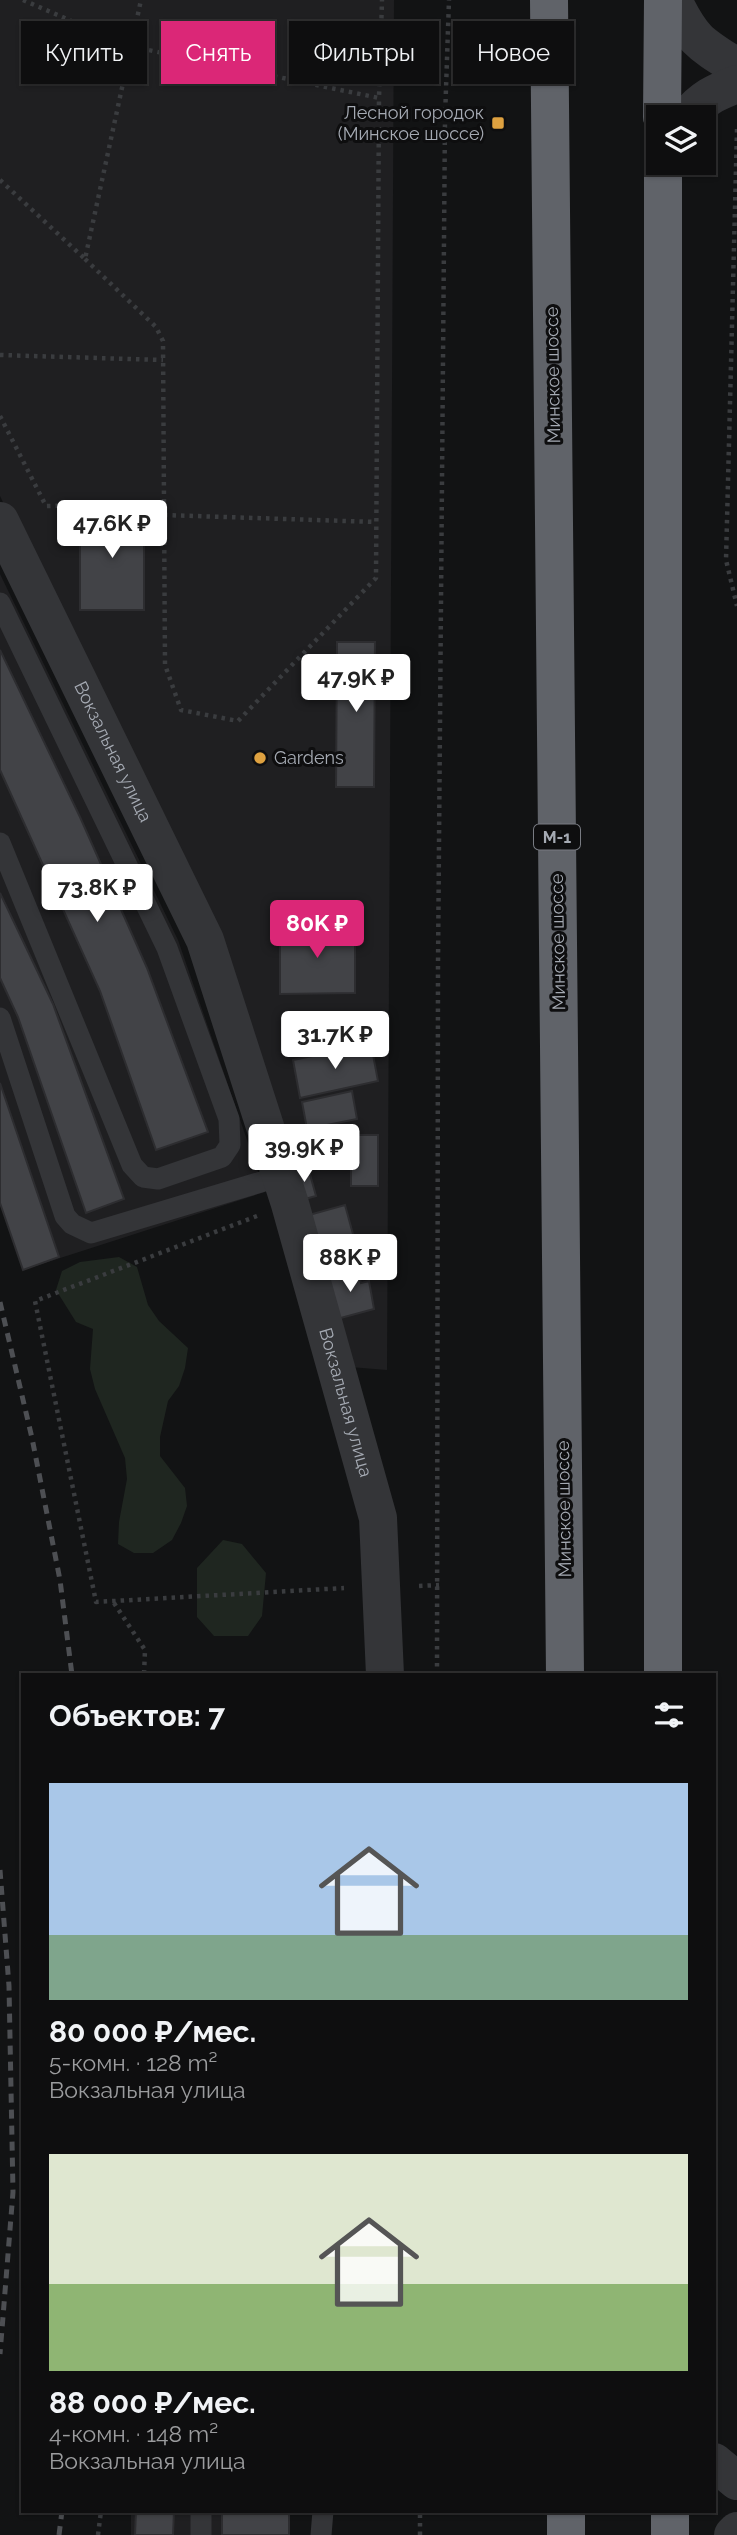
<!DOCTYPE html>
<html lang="ru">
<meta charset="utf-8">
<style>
body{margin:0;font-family:Raleway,sans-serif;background:#1c1c1d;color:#f1f3f6;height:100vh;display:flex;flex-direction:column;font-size:26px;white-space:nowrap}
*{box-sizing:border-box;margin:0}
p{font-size:23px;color:#9b9c9e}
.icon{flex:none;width:38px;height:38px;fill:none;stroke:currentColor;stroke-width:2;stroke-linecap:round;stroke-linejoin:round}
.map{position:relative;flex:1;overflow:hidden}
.drawer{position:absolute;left:21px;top:1673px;width:695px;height:840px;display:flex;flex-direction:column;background:#0e0e0f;border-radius:0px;box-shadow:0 2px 5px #0004,0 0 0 2px #2e2e2f}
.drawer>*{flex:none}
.guide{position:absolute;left:21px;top:21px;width:696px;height:63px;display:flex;gap:14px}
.controls{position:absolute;left:646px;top:105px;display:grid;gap:14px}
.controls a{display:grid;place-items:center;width:70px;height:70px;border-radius:0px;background:#0e0e0f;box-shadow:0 2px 5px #0004,0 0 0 2px #2e2e2f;font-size:35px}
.price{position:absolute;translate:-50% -60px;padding:0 16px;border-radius:7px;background:#fff;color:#222;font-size:23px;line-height:46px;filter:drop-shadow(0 2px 4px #0008)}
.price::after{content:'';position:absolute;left:50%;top:42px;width:21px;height:16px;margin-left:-10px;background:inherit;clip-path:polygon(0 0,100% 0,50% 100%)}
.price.active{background:#db2777;color:#fff}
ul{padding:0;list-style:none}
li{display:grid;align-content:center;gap:14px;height:371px;padding:0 28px}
li span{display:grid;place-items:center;height:217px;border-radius:0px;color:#555}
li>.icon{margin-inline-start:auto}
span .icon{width:126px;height:126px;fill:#fffc;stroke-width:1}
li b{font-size:30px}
h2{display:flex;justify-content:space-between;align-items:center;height:84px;padding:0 28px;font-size:30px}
.tag{padding:0 24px;border-radius:0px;background:#0e0e0f;box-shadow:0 2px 5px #0004,0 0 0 2px #2e2e2f;font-size:24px;line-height:63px}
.tag.active{background:#db2777;color:#fff}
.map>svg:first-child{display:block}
.built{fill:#1f1f21}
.green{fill:#1f2620}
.building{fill:#424347;stroke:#2d2d30;stroke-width:2}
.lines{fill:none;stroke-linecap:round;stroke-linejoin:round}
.path{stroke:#3a3c3f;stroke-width:4.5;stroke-dasharray:3.5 5;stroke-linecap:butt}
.lane{stroke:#343538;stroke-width:21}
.street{stroke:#343538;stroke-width:38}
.highway{stroke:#606369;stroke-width:38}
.rail{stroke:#4d4f53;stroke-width:5;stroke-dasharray:9 7;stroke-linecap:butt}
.poi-dot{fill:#dea140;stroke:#0e0e0f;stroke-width:2.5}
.labels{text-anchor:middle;stroke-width:6;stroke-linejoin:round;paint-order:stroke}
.shield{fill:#0e0e0f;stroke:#787b82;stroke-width:2}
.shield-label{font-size:16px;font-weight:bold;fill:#a5aab3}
.poi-label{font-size:18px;fill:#a5aab3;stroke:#0e0e0f;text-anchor:end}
.street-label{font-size:18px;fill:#a5aab3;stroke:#0e0e0f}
</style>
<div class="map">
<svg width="737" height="2535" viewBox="0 0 737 2535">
<rect width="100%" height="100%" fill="#121314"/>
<path class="built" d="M 0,0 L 394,0 L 387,1370 L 350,1367 L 213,919 L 48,596 L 0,496 Z
M 0,574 L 178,940 L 265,1192 L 23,1270 L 0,1203 Z
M 131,2511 L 289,2511 L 289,2535 L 131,2535 Z"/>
<path class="green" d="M 119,1257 L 137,1267 L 148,1305 L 159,1321 L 188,1348 L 185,1368 L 179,1386 L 168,1401 L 160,1437 L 160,1456 L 185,1488 L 187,1506 L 181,1523 L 172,1540 L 153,1553 L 134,1553 L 118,1544 L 119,1522 L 127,1479 L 125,1458 L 95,1389 L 90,1369 L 93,1329 L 76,1322 L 56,1290 L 62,1271 L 80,1262 Z
M 223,1540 L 242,1544 L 266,1573 L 262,1616 L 248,1636 L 214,1636 L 197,1617 L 197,1568 Z"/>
<path class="building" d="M 80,511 L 144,511 L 144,610 L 80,610 Z
M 337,642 L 375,642 L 374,787 L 336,787 Z
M 0,650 L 80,817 L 147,968 L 208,1132 L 156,1150 L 100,991 L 0,770 Z
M 0,893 L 53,1004 L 124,1199 L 86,1213 L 18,1017 L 0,978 Z
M 280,926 L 355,926 L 355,993 L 280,994 Z
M 371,1044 L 378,1081 L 300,1098 L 293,1060 Z
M 0,1083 L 59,1257 L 23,1270 L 0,1203 Z
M 352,1091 L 357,1119 L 307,1129 L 302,1102 Z
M 351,1135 L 378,1135 L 378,1186 L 351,1186 Z
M 308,1167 L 316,1196 L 301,1200 L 293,1171 Z
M 345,1205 L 362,1267 L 326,1277 L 309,1215 Z
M 357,1268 L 361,1283 L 369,1281 L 374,1309 L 337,1319 L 326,1277 Z
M 136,2511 L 174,2511 L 173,2535 L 135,2535 Z
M 222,2511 L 289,2511 L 289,2535 L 222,2535 Z"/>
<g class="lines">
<path class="path" d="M 23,0 L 129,46 L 379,98 L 382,0
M 737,129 L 726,560 L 737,606
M 0,180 L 85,259 L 141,0
M 85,259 L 156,327 L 163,341 L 165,665 L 181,710 L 238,721 L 376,578 L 379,98
M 0,355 L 163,360
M 0,416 L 46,506 L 164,503
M 164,515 L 376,522
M 257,1216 L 35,1301 L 96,1602 L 344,1588
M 419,1586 L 439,1585
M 114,1603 L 145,1650 L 144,1675
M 437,1675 L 438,965 L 445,118 L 449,0
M 98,2535 L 101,2511
M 420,2535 L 420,2511"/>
<path class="lane" d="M 0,603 L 167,948 L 229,1119 L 230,1145 L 222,1157 L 158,1179 L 143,1177 L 132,1165 L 0,843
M 0,1018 L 65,1216 L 72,1224 L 91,1233 L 281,1176
M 201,2535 L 201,2511
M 321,2535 L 323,2511"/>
<g class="street">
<path d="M 673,0 C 692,40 700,44 737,67"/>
<path d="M 687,117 C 703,98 714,93 737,84"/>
<path id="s1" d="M 0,521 L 205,940 L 290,1204 L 378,1518 L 385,1675"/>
<path d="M 714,2462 L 737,2481"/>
<path d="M 733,2535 L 737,2531"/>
</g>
<path class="highway" d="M 549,0 L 565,1675
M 662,117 L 663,0
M 663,163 L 663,1675
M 670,2511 L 670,2535
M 566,2535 L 566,2511"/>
<path class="rail" d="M 0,1302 L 32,1438 L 60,1580 L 72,1675
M 0,1870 L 9,1986 L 13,2192 L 0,2354
M 59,2535 L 62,2511"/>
</g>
<g class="poi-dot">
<rect x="491" y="116" width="14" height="14" rx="3.5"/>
<circle cx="260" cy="758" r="7"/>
</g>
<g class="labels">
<rect class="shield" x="534" y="824.5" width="46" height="25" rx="5"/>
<g class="shield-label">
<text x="557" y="843">М-1</text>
</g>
<g class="poi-label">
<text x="484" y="119">Лесной городок<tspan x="484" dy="21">(Минское шоссе)</tspan></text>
<text x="274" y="764" text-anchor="start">Gardens</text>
</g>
<g class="street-label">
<text transform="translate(553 375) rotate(-91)" y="6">Минское шоссе</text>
<text dy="6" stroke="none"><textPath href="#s1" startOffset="257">Вокзальная улица</textPath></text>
<text transform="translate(558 942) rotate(-91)" y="6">Минское шоссе</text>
<text dy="6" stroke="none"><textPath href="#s1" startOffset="950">Вокзальная улица</textPath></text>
<text transform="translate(564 1509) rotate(-91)" y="6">Минское шоссе</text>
</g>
</g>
</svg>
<div class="controls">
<a><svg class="icon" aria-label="layers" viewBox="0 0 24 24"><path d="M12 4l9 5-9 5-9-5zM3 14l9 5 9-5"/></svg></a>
</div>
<b class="price" style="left:112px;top:560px">47.6K ₽</b>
<b class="price" style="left:356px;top:714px">47.9K ₽</b>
<b class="price" style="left:97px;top:924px">73.8K ₽</b>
<b class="price active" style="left:317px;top:960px">80K ₽</b>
<b class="price" style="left:335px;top:1071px">31.7K ₽</b>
<b class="price" style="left:304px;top:1184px">39.9K ₽</b>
<b class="price" style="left:350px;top:1294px">88K ₽</b>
<div class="guide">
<a class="tag">Купить</a>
<a class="tag active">Снять</a>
<a class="tag">Фильтры</a>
<a class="tag">Новое</a>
</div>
<section class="drawer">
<h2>Объектов: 7<svg class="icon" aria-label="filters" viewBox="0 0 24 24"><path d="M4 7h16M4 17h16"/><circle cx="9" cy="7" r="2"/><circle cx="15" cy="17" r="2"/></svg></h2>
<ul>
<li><span style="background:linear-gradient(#a9c7e8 70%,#7fa58c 0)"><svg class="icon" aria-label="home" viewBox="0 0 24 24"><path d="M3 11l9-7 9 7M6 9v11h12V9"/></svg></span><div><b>80 000 ₽/мес.</b><p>5-комн. · 128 m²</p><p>Вокзальная улица</p></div></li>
<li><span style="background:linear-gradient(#dfe7d0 60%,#8fb573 0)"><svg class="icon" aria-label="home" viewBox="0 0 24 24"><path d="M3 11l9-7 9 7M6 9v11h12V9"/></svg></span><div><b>88 000 ₽/мес.</b><p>4-комн. · 148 m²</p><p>Вокзальная улица</p></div></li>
</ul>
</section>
</div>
